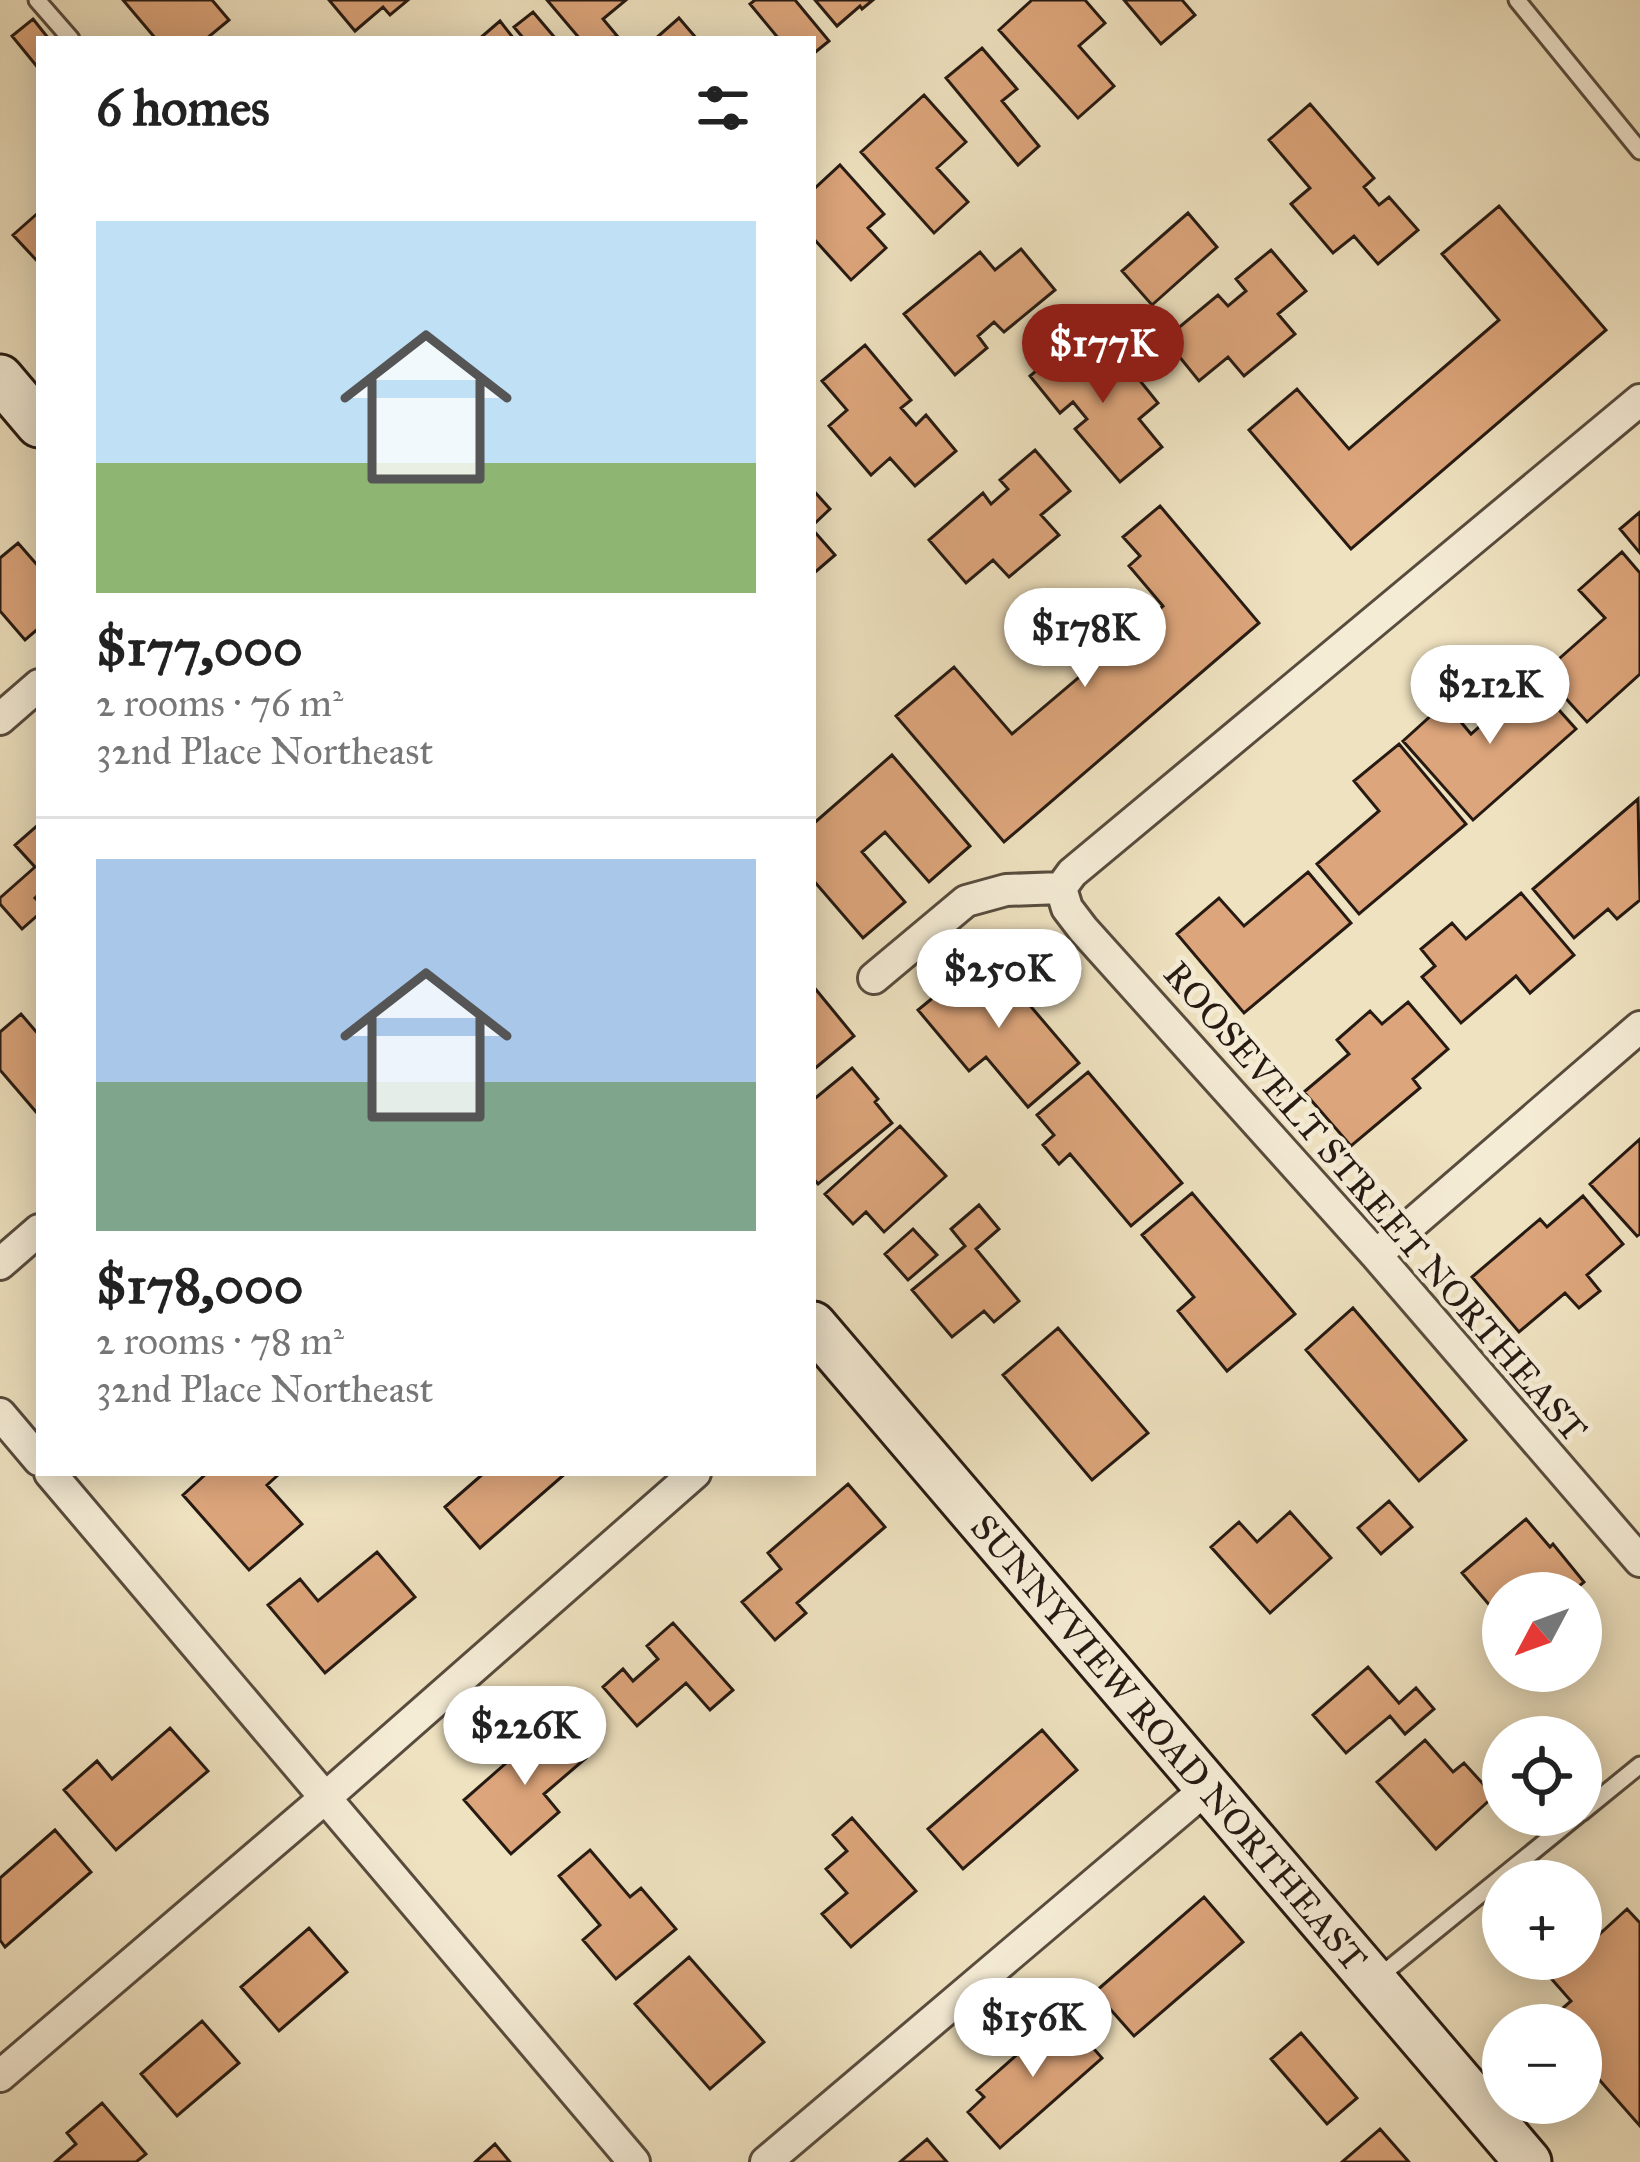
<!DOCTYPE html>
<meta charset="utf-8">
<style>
body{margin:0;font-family:"IM FELL Great Primer",serif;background:#f2f2f2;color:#222;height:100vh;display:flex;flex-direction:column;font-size:45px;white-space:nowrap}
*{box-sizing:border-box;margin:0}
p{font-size:39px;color:#767676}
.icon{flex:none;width:66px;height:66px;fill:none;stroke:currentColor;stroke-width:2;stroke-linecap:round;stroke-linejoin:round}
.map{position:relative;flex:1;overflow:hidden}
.drawer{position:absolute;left:36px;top:36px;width:780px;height:1440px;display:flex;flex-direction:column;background:#fff;border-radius:0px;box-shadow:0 6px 30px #0003}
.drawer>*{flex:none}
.needle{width:78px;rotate:229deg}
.buttons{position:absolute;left:1482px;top:1572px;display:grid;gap:24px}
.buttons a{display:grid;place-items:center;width:120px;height:120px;border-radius:50%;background:#fff;box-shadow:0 6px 30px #0003;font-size:60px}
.price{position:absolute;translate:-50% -102px;padding:0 27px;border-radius:42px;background:#fff;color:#222;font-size:39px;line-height:78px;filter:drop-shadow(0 3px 6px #0008)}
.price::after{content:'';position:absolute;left:50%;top:72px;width:36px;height:27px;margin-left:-18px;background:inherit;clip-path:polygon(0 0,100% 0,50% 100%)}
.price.current{background:#8f2418;color:#fff}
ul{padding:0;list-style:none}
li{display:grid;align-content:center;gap:24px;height:636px;padding:0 60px}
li+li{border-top:3px solid #e0e0e0}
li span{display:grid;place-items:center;height:372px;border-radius:0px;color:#555}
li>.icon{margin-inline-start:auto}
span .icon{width:216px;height:216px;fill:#fffc;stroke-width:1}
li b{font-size:51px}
h2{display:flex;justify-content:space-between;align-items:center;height:144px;padding:0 60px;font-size:51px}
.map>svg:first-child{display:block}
.building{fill:#dda57b;stroke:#261a12;stroke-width:3}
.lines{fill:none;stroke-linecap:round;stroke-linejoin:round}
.service-casing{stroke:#584c3e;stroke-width:21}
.minor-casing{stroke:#584c3e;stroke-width:36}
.secondary-casing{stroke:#261a12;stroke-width:51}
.service{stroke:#f5ecd6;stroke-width:15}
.minor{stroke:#f5ecd6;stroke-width:30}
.secondary{stroke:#f5ecd6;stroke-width:45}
.labels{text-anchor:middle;stroke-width:10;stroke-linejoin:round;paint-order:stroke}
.street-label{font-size:36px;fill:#261a12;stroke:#f5ecd6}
</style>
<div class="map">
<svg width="1640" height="2162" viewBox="0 0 1640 2162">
<rect width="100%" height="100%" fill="#efe2c0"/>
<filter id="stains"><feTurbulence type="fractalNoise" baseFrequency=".00167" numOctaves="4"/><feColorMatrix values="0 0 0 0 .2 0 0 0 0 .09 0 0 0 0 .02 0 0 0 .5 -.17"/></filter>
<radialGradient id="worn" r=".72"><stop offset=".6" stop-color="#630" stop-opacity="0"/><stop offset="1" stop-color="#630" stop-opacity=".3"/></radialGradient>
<path class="building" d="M 123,0 L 212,0 L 229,20 L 206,39 L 156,39 Z
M 329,0 L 408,0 L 390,15 L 383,7 L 355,31 Z
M 547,0 L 626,0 L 603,19 L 618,37 L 580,39 Z
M 755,0 L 795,0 L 829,41 L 813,54 L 813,39 L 779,39 L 750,4 Z
M 815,0 L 873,0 L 862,9 L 860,6 L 837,26 Z
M 1032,0 L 1085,0 L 1105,23 L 1079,46 L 1114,86 L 1078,118 L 999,30 Z
M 1124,0 L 1182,0 L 1195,15 L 1161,44 Z
M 533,12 L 556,39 L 524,39 L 514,27 Z
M 679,18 L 697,39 L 655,39 Z
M 33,19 L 49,39 L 39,39 L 39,69 L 12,36 Z
M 500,21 L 514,39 L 479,39 Z
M 982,48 L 1017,89 L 1002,101 L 1039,146 L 1018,165 L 946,78 Z
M 924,95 L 966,142 L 937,168 L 968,202 L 934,233 L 861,152 Z
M 1310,104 L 1374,178 L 1364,187 L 1379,205 L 1389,197 L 1418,230 L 1378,264 L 1354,236 L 1333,253 L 1291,204 L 1310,188 L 1269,140 Z
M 840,165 L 884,214 L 868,228 L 886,248 L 851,280 L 813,238 L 813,190 Z
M 1499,206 L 1606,330 L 1351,549 L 1249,430 L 1297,389 L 1349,449 L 1499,320 L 1442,254 Z
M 39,212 L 39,263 L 13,235 Z
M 1188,213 L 1217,247 L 1152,305 L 1122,271 Z
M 1021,249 L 1055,290 L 1004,332 L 994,322 L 978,336 L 987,348 L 955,375 L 904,314 L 980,252 L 995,270 Z
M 1271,250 L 1306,291 L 1278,314 L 1295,334 L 1244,376 L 1228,357 L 1199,381 L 1165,339 L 1218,295 L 1228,306 L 1246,291 L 1236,279 Z
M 1072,341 L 1095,369 L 1116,351 L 1158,403 L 1139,419 L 1162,447 L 1120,482 L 1075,429 L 1087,419 L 1073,402 L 1060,413 L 1030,376 Z
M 865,345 L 911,400 L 901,408 L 916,425 L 926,415 L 956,451 L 915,486 L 890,458 L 871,475 L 829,426 L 847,410 L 822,381 Z
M 1035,450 L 1070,491 L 1041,515 L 1059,535 L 1009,577 L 993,560 L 966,583 L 929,540 L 983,493 L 991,504 L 1008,489 L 1000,480 Z
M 813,490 L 830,509 L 813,525 Z
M 1160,506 L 1259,623 L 1004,842 L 896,716 L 954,667 L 1012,734 L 1163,606 L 1129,566 L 1140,556 L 1123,537 Z
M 1640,512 L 1640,553 L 1620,529 Z
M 813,530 L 835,555 L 813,574 Z
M 18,543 L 39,567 L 39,628 L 25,640 L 0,611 L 0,558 Z
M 1622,552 L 1640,573 L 1640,674 L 1587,722 L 1543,673 L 1605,618 L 1579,590 Z
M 1532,680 L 1576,729 L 1473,820 L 1403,741 L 1445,703 L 1471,734 Z
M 1399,744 L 1466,824 L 1359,914 L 1317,864 L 1379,811 L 1354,781 Z
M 892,755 L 970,846 L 929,882 L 885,832 L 862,852 L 905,902 L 863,938 L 813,880 L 813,824 Z
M 1638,799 L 1640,900 L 1617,919 L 1608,909 L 1574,938 L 1533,889 Z
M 39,824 L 39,894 L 35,898 L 39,902 L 39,914 L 22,929 L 0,904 L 0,898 L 35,867 L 15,845 Z
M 1308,872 L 1351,923 L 1244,1013 L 1177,934 L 1219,898 L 1244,926 Z
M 1521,893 L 1574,955 L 1530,993 L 1516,976 L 1461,1023 L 1422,977 L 1435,966 L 1421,949 L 1452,923 L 1466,939 Z
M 986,954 L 1079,1063 L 1028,1107 L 986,1057 L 969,1071 L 918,1010 Z
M 813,986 L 854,1036 L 813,1070 Z
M 1408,1002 L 1448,1049 L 1413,1079 L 1420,1088 L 1351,1146 L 1304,1092 L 1349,1054 L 1337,1040 L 1370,1011 L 1382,1024 Z
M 21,1014 L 39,1035 L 39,1111 L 37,1113 L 0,1070 L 0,1032 Z
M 852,1068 L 878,1099 L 875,1102 L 892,1123 L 818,1184 L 813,1178 L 813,1100 Z
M 1088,1072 L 1182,1183 L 1131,1226 L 1070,1154 L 1059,1164 L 1043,1145 L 1054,1135 L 1037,1115 Z
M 900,1126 L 946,1176 L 884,1232 L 866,1212 L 853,1224 L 825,1194 Z
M 1640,1139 L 1640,1234 L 1637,1236 L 1590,1184 Z
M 1192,1193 L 1295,1314 L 1227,1371 L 1178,1311 L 1194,1297 L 1142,1235 Z
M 1583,1196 L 1623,1244 L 1587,1275 L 1600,1291 L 1579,1308 L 1565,1293 L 1519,1332 L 1472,1277 L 1540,1219 L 1547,1227 Z
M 979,1205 L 999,1229 L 976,1249 L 1019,1301 L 994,1322 L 984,1311 L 952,1337 L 912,1290 L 965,1246 L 951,1229 Z
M 913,1229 L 937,1255 L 908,1280 L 885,1254 Z
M 1353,1308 L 1466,1440 L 1419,1481 L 1306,1350 Z
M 1058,1328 L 1148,1433 L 1092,1480 L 1003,1375 Z
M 207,1473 L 276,1473 L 278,1475 L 267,1485 L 302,1524 L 249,1570 L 183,1495 Z
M 484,1473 L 566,1473 L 480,1548 L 445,1507 Z
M 848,1484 L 885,1527 L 797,1603 L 806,1613 L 775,1640 L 742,1602 L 781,1569 L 768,1553 Z
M 1389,1501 L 1412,1527 L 1381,1554 L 1358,1528 Z
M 1290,1512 L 1331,1558 L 1270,1613 L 1211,1547 L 1239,1522 L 1257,1542 Z
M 1526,1519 L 1550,1547 L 1553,1544 L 1584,1582 L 1571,1593 L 1503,1593 L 1503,1621 L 1462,1573 Z
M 377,1552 L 415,1597 L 325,1673 L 268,1605 L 300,1579 L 318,1601 Z
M 673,1623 L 733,1690 L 710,1710 L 686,1683 L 637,1726 L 603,1687 L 623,1669 L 633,1681 L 658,1659 L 647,1646 Z
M 1368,1667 L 1399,1703 L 1416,1688 L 1434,1709 L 1405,1734 L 1390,1716 L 1346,1753 L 1313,1715 Z
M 554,1721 L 586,1758 L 544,1794 L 559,1812 L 511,1854 L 464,1800 Z
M 170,1728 L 208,1771 L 116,1850 L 64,1790 L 97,1761 L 112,1779 Z
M 1042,1730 L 1077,1770 L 963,1869 L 928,1829 Z
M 1425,1740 L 1453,1772 L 1464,1763 L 1494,1796 L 1436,1849 L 1377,1782 Z
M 852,1818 L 916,1891 L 851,1947 L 822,1914 L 847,1893 L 826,1869 L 847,1851 L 833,1835 Z
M 55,1830 L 91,1872 L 5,1947 L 0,1940 L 0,1878 Z
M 590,1850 L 630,1897 L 641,1888 L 676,1929 L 616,1979 L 583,1940 L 600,1925 L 559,1876 Z
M 1204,1897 L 1243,1942 L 1134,2036 L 1095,1992 Z
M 1627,1909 L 1640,1923 L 1640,2126 L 1581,2059 L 1581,2025 L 1551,2025 L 1548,2021 L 1571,2001 L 1534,1959 L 1581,1959 L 1581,1926 L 1593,1940 Z
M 309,1928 L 347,1972 L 279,2031 L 241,1987 Z
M 689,1957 L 764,2042 L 710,2089 L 635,2004 Z
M 1063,2014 L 1102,2058 L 1000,2148 L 968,2112 L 984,2097 L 977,2090 Z
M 202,2021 L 239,2063 L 177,2116 L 141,2074 Z
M 1301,2033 L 1357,2098 L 1327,2124 L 1271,2059 Z
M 102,2103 L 146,2154 L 136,2162 L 55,2162 L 76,2144 L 67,2133 Z
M 1380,2129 L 1409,2162 L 1342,2162 Z
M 927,2139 L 947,2162 L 900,2162 Z
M 495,2144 L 510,2162 L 475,2162 Z"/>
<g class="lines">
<defs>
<path id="service" d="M 37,0 L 71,39
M 1517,0 L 1640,151
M 1581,1813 L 1640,1765
M 1375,1980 L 1578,1815"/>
<path id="minor" d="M 0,719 L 39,685
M 1061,888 L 1067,908 L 1083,929 L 1376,1255 L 1640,1561
M 1061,888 L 1072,873 L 1640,400
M 874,978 L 966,901 L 1006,890 L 1061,888
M 1376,1255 L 1640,1027
M 0,1264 L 39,1230
M 0,1414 L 39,1460
M 50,1473 L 634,2162
M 0,2076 L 325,1798 L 695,1473
M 766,2162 L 1207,1788"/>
<g id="secondary">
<path d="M 0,378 L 39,424"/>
<path id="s1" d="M 813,1325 L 1528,2162"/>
</g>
</defs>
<use href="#service" class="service-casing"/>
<use href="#minor" class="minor-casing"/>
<use href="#secondary" class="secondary-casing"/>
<use href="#service" class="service"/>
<use href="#minor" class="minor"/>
<use href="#secondary" class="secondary"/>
</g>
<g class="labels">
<g class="street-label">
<text transform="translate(1376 1201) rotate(49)" y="13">ROOSEVELT STREET NORTHEAST</text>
<text dy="13" stroke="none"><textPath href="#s1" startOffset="549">SUNNYVIEW ROAD NORTHEAST</textPath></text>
</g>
</g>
<rect width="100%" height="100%" filter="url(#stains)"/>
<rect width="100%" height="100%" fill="url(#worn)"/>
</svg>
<div class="buttons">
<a><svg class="needle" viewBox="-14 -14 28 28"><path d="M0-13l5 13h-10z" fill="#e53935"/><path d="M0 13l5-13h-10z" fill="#767676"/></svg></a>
<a><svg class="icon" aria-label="locate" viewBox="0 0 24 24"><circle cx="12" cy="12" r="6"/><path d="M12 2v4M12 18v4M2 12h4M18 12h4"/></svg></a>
<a>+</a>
<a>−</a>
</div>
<b class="price current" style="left:1103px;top:406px">$177K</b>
<b class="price" style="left:1085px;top:690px">$178K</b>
<b class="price" style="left:1490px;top:747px">$212K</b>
<b class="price" style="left:999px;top:1031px">$250K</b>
<b class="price" style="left:525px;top:1788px">$226K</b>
<b class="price" style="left:1033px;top:2080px">$156K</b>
<section class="drawer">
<h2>6 homes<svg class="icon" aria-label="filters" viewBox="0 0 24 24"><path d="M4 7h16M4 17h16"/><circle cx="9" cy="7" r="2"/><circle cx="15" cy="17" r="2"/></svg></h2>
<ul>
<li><span style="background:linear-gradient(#bfe0f5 65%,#8fb573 0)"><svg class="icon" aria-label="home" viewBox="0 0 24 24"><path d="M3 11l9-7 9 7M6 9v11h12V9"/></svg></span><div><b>$177,000</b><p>2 rooms · 76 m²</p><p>32nd Place Northeast</p></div></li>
<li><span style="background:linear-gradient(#a9c7e8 60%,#7fa58c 0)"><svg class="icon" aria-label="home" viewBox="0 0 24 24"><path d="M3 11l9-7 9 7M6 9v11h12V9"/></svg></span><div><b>$178,000</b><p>2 rooms · 78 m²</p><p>32nd Place Northeast</p></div></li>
</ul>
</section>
</div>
